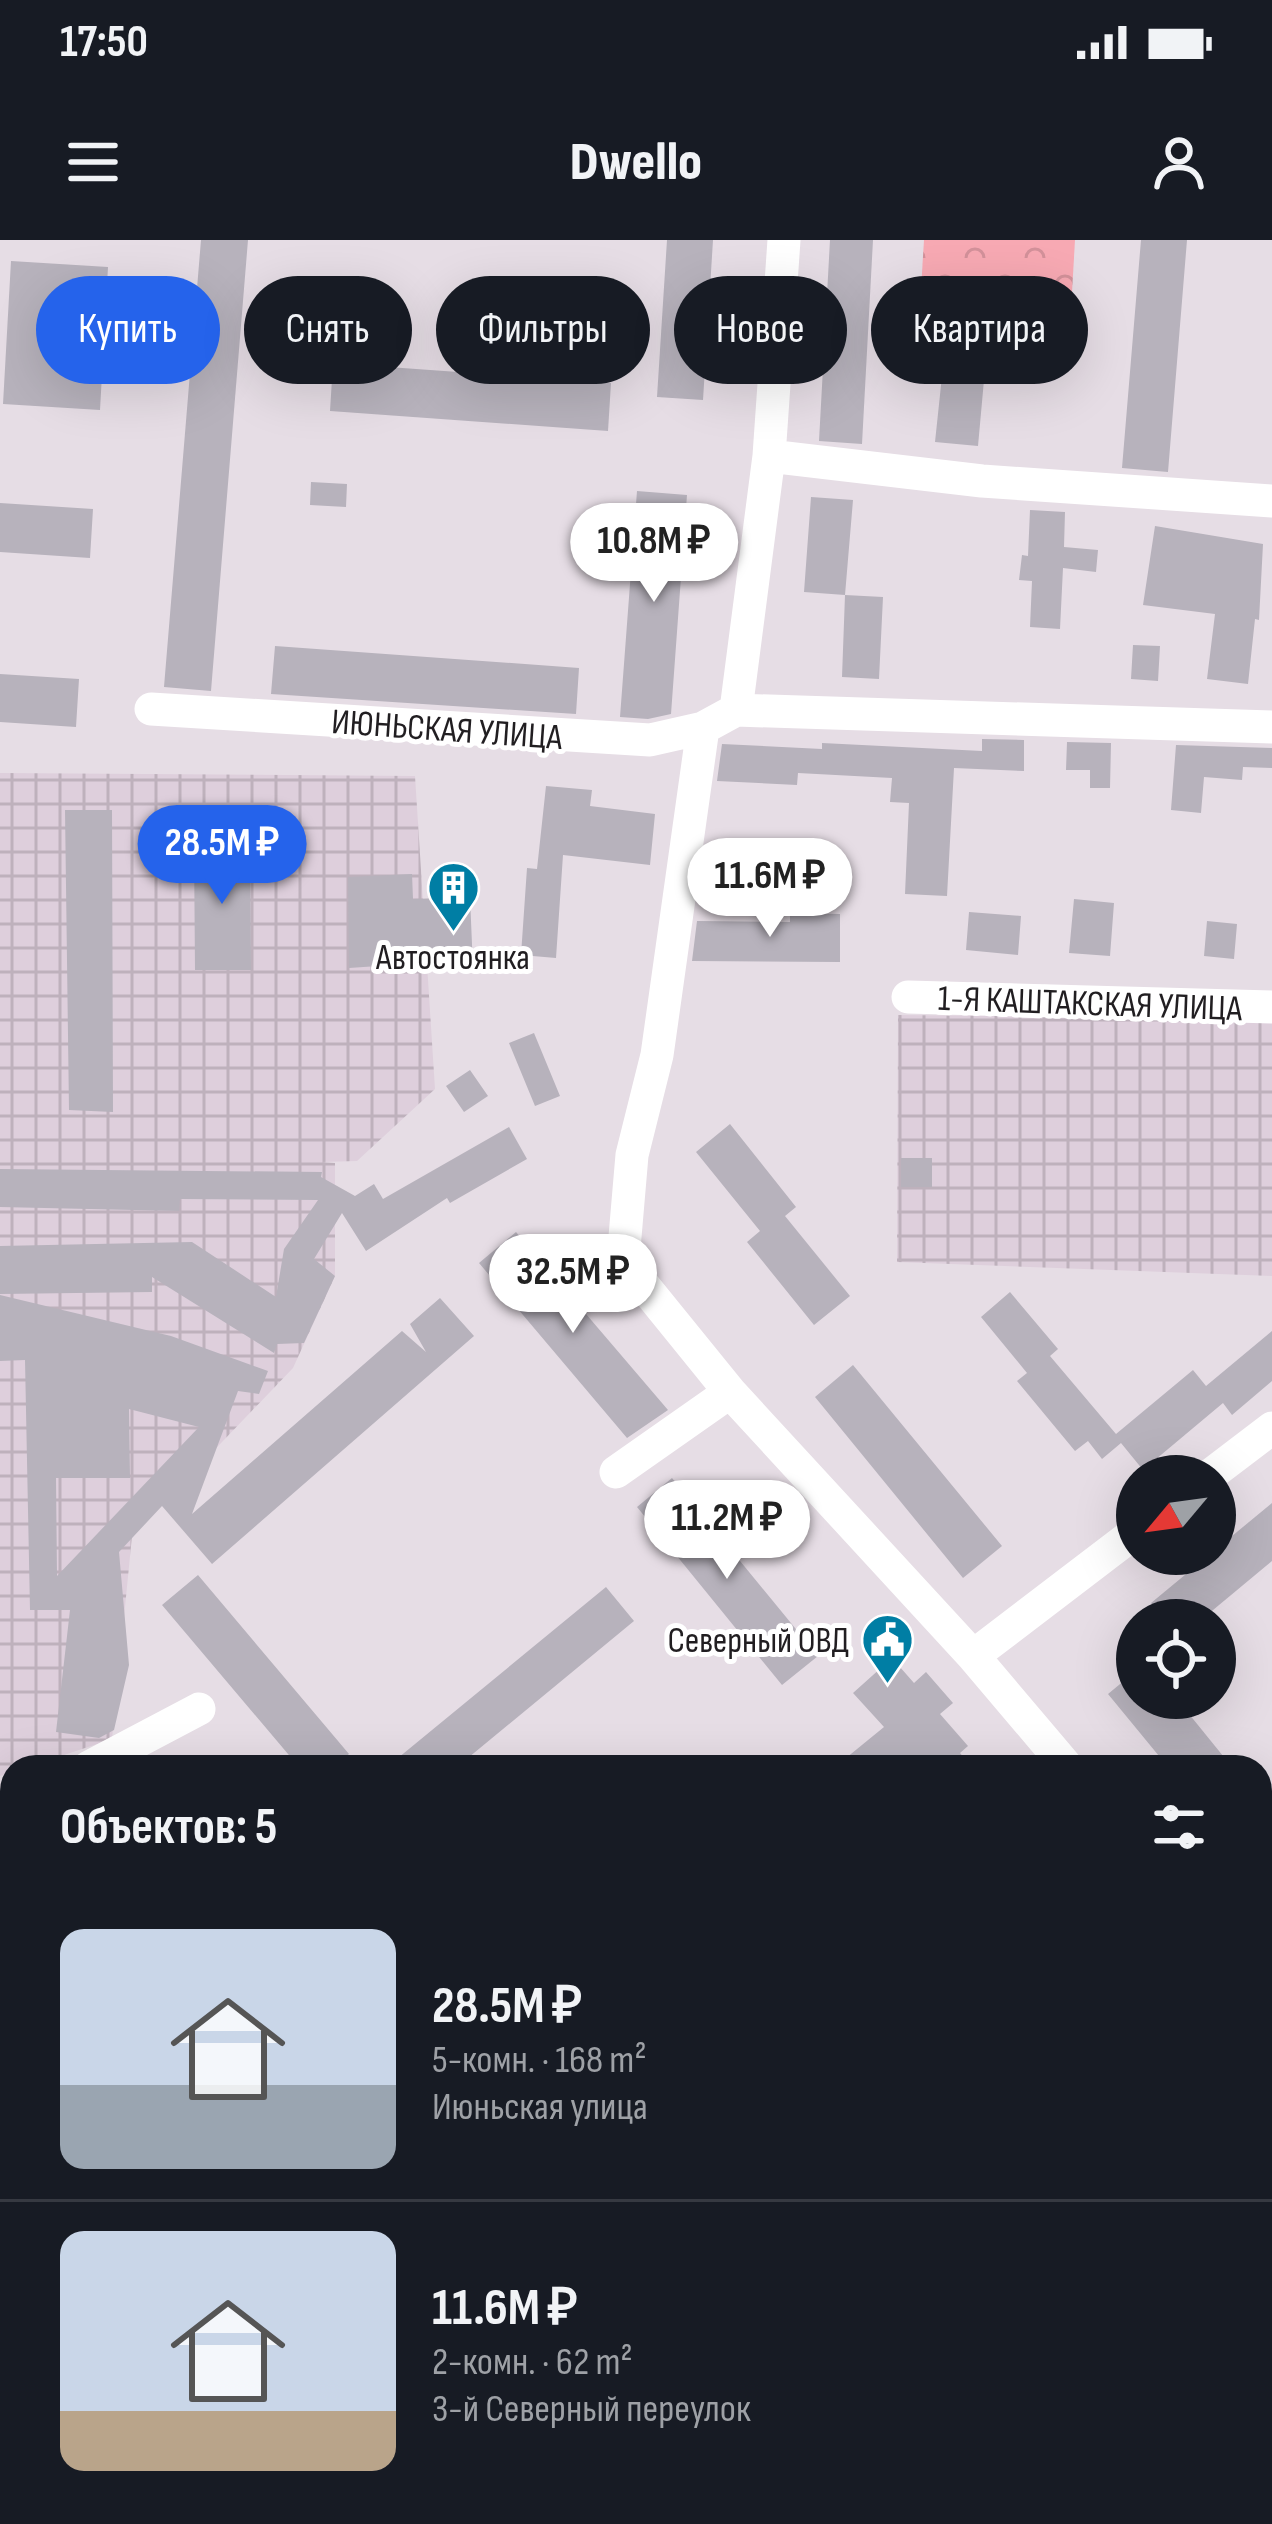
<!DOCTYPE html>
<html lang="ru">
<meta charset="utf-8">
<style>
body{margin:0;font-family:"Sofia Sans Condensed",sans-serif;background:#242831;color:#f1f3f6;height:100vh;display:flex;flex-direction:column;font-size:45px;white-space:nowrap}
*{box-sizing:border-box;margin:0}
p{font-size:39px;color:#9ea1a6}
.icon{flex:none;width:66px;height:66px;fill:none;stroke:currentColor;stroke-width:2;stroke-linecap:round;stroke-linejoin:round}
.map{position:relative;flex:1;overflow:hidden}
.sheet{position:absolute;left:0px;top:1515px;width:1272px;height:771px;display:flex;flex-direction:column;background:#171b24;border-radius:36px 36px 0 0;box-shadow:0 12px 48px #0002}
.sheet>*{flex:none}
.top-card{position:absolute;left:36px;top:36px;width:1200px;height:108px;display:flex;gap:24px}
.needle{width:78px;rotate:241deg}
.fabs{position:absolute;left:1116px;top:1215px;display:grid;gap:24px}
.fabs a{display:grid;place-items:center;width:120px;height:120px;border-radius:50%;background:#171b24;box-shadow:0 12px 48px #0002;font-size:60px}
.price{position:absolute;translate:-50% -102px;padding:0 27px;border-radius:42px;background:#fff;color:#222;font-size:39px;line-height:78px;filter:drop-shadow(0 3px 6px #0008)}
.price::after{content:'';position:absolute;left:50%;top:72px;width:36px;height:27px;margin-left:-18px;background:inherit;clip-path:polygon(0 0,100% 0,50% 100%)}
.price.current{background:#2563eb;color:#fff}
ul{padding:0;list-style:none}
li{display:flex;align-items:center;gap:36px;height:300px;padding:0 60px}
li+li{border-top:3px solid #363941}
li span{display:grid;place-items:center;flex:none;width:336px;height:240px;border-radius:24px;color:#555}
li>.icon{margin-inline-start:auto}
span .icon{width:144px;height:144px;fill:#fffc;stroke-width:1}
li b{font-size:51px}
h2{display:flex;justify-content:space-between;align-items:center;height:144px;padding:0 60px;font-size:51px}
.tag{padding:0 42px;border-radius:54px;background:#171b24;box-shadow:0 12px 48px #0002;font-size:42px;line-height:108px}
.tag.current{background:#2563eb;color:#fff}
.status{display:flex;justify-content:space-between;align-items:center;height:84px;padding:0 60px;background:#171b24;direction:ltr}
.status svg{height:33px;fill:currentColor}
header{display:flex;justify-content:space-between;align-items:center;height:156px;padding:0 60px;background:#171b24;font-size:54px;font-weight:800}
.map>svg:first-child{display:block}
.industrial{fill:url(#industrial-grid)}
.forest{fill:url(#forest-crowns)}
.building{fill:#b7b2bc;fill-rule:evenodd}
.lines{fill:none;stroke-linecap:round;stroke-linejoin:round}
.minor{stroke:#fff;stroke-width:33}
.labels{text-anchor:middle;stroke-width:10;stroke-linejoin:round;paint-order:stroke}
.street-label{font-size:36px;fill:#211e21;stroke:#fff}
.poi-label{font-size:36px;fill:#211e21;stroke:#fff}
</style>
<div class="status"><b>17:50</b><svg viewBox="0 0 49 12"><path d="M0 12V9h3v3zM5 12V6h3v6zM10 12V3h3v9zM15 12V0h3v12zM26 1h20v11H26zM47 4h2v5h-2z"/></svg></div>
<header><svg class="icon" aria-label="menu" viewBox="0 0 24 24"><path d="M4 6h16M4 12h16M4 18h16"/></svg>Dwello<svg class="icon" aria-label="person" viewBox="0 0 24 24"><circle cx="12" cy="8" r="4"/><path d="M4 21q1-7 8-7t8 7"/></svg></header>
<div class="map">
<svg width="1272" height="2284" viewBox="0 0 1272 2284">
<defs>
<pattern id="industrial-grid" width="8" height="8" patternUnits="userSpaceOnUse" patternTransform="scale(3)"><rect width="8" height="8" fill="#decfdc"/><path d="M0 4h8M4 0v8" fill="none" stroke="#beb1bc"/></pattern>
<pattern id="forest-crowns" width="20" height="18" patternUnits="userSpaceOnUse" patternTransform="scale(3)"><rect width="20" height="18" fill="#f7a9b3"/><path d="M2 6a3 3 0 1 1 6 0M12 15a3 3 0 1 1 6 0" fill="none" stroke="#d3919a"/></pattern>
</defs>
<rect width="100%" height="100%" fill="#e6dde5"/>
<path class="industrial" d="M 0,533 L 415,536 L 435,849 L 357,921 L 322,922 L 335,923 L 335,1036 L 293,1128 L 132,1296 L 112,1499 L 28,1527 L 12,1527 L 12,1532 L 0,1536 Z
M 898,775 L 1272,779 L 1272,1036 L 897,1022 Z"/>
<path class="forest" d="M 924,0 L 1075,0 L 1069,105 L 918,98 Z"/>
<path class="building" d="M 201,0 L 248,0 L 211,451 L 164,447 Z
M 667,0 L 713,0 L 703,160 L 657,157 Z
M 830,0 L 873,0 L 862,204 L 819,201 Z
M 1141,0 L 1187,0 L 1168,232 L 1122,228 Z
M 11,21 L 108,27 L 100,170 L 3,164 Z
M 333,123 L 611,143 L 608,191 L 330,171 Z
M 942,136 L 984,140 L 978,206 L 935,202 Z
M 311,242 L 347,244 L 346,267 L 310,265 Z
M 637,251 L 687,255 L 671,474 L 648,479 L 620,477 Z
M 811,257 L 853,260 L 845,355 L 804,352 Z
M 0,263 L 93,269 L 90,318 L 0,312 Z
M 1030,270 L 1065,272 L 1064,307 L 1098,310 L 1096,332 L 1063,328 L 1060,389 L 1030,387 L 1032,341 L 1019,340 L 1022,315 L 1028,316 Z
M 1155,286 L 1263,304 L 1259,380 L 1255,379 L 1248,444 L 1207,439 L 1215,374 L 1143,365 Z
M 845,355 L 883,357 L 879,439 L 842,437 Z
M 1133,405 L 1160,406 L 1158,441 L 1131,439 Z
M 275,406 L 579,428 L 576,474 L 271,454 Z
M 0,434 L 79,439 L 76,487 L 0,482 Z
M 982,499 L 1024,500 L 1024,531 L 954,528 L 947,656 L 905,654 L 909,563 L 890,562 L 892,538 L 798,533 L 797,545 L 717,541 L 722,504 L 822,509 L 822,503 L 982,511 Z
M 1067,502 L 1111,503 L 1110,548 L 1090,548 L 1090,530 L 1066,530 Z
M 1176,505 L 1272,508 L 1272,528 L 1243,527 L 1242,540 L 1204,537 L 1201,573 L 1171,570 Z
M 546,546 L 592,550 L 590,566 L 655,574 L 650,625 L 563,615 L 556,718 L 521,715 L 527,628 L 537,629 Z
M 65,570 L 112,570 L 113,872 L 69,870 Z
M 194,604 L 250,604 L 251,730 L 195,730 Z
M 412,634 L 413,659 L 470,657 L 473,728 L 436,730 L 436,722 L 349,728 L 348,637 Z
M 1074,659 L 1114,663 L 1110,716 L 1069,713 Z
M 969,672 L 1021,676 L 1018,715 L 966,710 Z
M 790,673 L 840,674 L 840,722 L 692,721 L 697,681 L 790,682 Z
M 1207,681 L 1237,684 L 1234,719 L 1204,716 Z
M 534,793 L 560,856 L 535,866 L 509,803 Z
M 470,830 L 488,856 L 464,872 L 446,846 Z
M 730,884 L 796,967 L 785,976 L 850,1056 L 814,1085 L 747,1002 L 760,991 L 696,912 Z
M 509,887 L 527,919 L 450,963 L 447,958 L 366,1011 L 342,973 L 314,1019 L 335,1036 L 304,1103 L 277,1104 L 274,1113 L 152,1037 L 152,1052 L 0,1054 L 0,1006 L 192,1002 L 276,1057 L 284,1009 L 318,960 L 180,959 L 179,971 L 0,967 L 0,929 L 322,932 L 321,937 L 355,956 L 374,944 L 383,959 Z
M 901,918 L 932,918 L 932,947 L 901,947 Z
M 516,992 L 668,1170 L 627,1198 L 479,1023 Z
M 1010,1052 L 1058,1109 L 1050,1116 L 1116,1194 L 1193,1130 L 1206,1146 L 1272,1091 L 1272,1141 L 1232,1175 L 1223,1163 L 1143,1230 L 1121,1203 L 1102,1219 L 1088,1201 L 1075,1211 L 1017,1141 L 1027,1133 L 981,1077 Z
M 0,1055 L 171,1096 L 268,1131 L 259,1154 L 238,1151 L 192,1274 L 402,1091 L 426,1112 L 410,1084 L 440,1058 L 474,1096 L 212,1324 L 162,1266 L 119,1312 L 129,1425 L 114,1490 L 99,1498 L 56,1492 L 70,1370 L 30,1370 L 25,1120 L 0,1121 ZM 129,1169 L 199,1187 L 57,1336 L 56,1238 L 130,1238 Z
M 853,1125 L 1002,1306 L 963,1338 L 815,1157 Z
M 672,1238 L 818,1416 L 782,1445 L 637,1267 Z
M 1272,1263 L 1272,1321 L 1201,1380 L 1165,1380 L 1151,1363 Z
M 198,1335 L 349,1514 L 333,1527 L 299,1527 L 162,1365 Z
M 606,1347 L 634,1381 L 457,1527 L 387,1527 Z
M 892,1418 L 914,1443 L 926,1432 L 953,1463 L 940,1474 L 968,1506 L 960,1513 L 972,1527 L 835,1527 L 884,1487 L 853,1453 Z
M 1137,1430 L 1137,1458 L 1176,1458 L 1232,1527 L 1168,1527 L 1108,1454 Z"/>
<g class="lines">
<path class="minor" d="M 769,216 L 982,241 L 1272,261
M 151,469 L 650,500 L 703,488 L 736,470 L 1272,487
M 736,470 L 769,216 L 784,0
M 703,488 L 657,815 L 632,915 L 623,1020 L 730,1152 L 973,1416 L 1067,1527
M 908,757 L 1272,767
M 616,1232 L 730,1152
M 1209,1236 L 1272,1188
M 973,1416 L 1137,1291
M 89,1527 L 199,1469
M 0,1574 L 12,1568
M 1260,1775 L 1272,1791
M 0,1881 L 12,1874
M 0,2193 L 12,2187
M 421,2284 L 440,2274
M 872,2284 L 886,2274"/>
</g>
<defs>
<symbol id="building-pin" viewBox="-11 -11 22 30"><path d="M0 17L-7.5 6A9.5 9.5 0 1 1 7.5 6Z" fill="#007ea4" stroke="#fff"/><path d="M-4-6H4V6H1V3H-1V6H-4ZM-2.5-4.3h1.7v1.8h-1.7ZM.8-4.3h1.7v1.8H.8ZM-2.5-1h1.7V.8h-1.7ZM.8-1h1.7V.8H.8Z" fill="#fff"/></symbol>
<symbol id="civic-pin" viewBox="-11 -11 22 30"><path d="M0 17L-7.5 6A9.5 9.5 0 1 1 7.5 6Z" fill="#007ea4" stroke="#fff"/><path d="M-.6-6.5H3V-4.5H.6V-3L4-1V1h2V6H-6V1h2V-1L-.6-3ZM-1.2 2.5V6h2.4V2.5Z" fill="#fff"/></symbol>
</defs>
<g fill-rule="evenodd">
<use href="#building-pin" x="424" y="618" width="59" height="81"/>
<use href="#civic-pin" x="858" y="1370" width="59" height="81"/>
</g>
<g class="labels">
<g class="street-label">
<text transform="translate(447 488) rotate(4)" y="13">ИЮНЬСКАЯ УЛИЦА</text>
<text transform="translate(1090 762) rotate(2)" y="13">1-Я КАШТАКСКАЯ УЛИЦА</text>
</g>
<g class="poi-label">
<text x="453" y="729">Автостоянка</text>
<text x="849" y="1412" text-anchor="end">Северный ОВД</text>
</g>
</g>
</svg>
<div class="fabs">
<a><svg class="needle" viewBox="-14 -14 28 28"><path d="M0-13l5 13h-10z" fill="#e53935"/><path d="M0 13l5-13h-10z" fill="#9ea1a6"/></svg></a>
<a><svg class="icon" aria-label="locate" viewBox="0 0 24 24"><circle cx="12" cy="12" r="6"/><path d="M12 2v4M12 18v4M2 12h4M18 12h4"/></svg></a>
</div>
<b class="price" style="left:654px;top:365px">10.8M ₽</b>
<b class="price current" style="left:222px;top:667px">28.5M ₽</b>
<b class="price" style="left:770px;top:700px">11.6M ₽</b>
<b class="price" style="left:573px;top:1096px">32.5M ₽</b>
<b class="price" style="left:727px;top:1342px">11.2M ₽</b>
<div class="top-card">
<a class="tag current">Купить</a>
<a class="tag">Снять</a>
<a class="tag">Фильтры</a>
<a class="tag">Новое</a>
<a class="tag">Квартира</a>
</div>
<section class="sheet">
<h2>Объектов: 5<svg class="icon" aria-label="filters" viewBox="0 0 24 24"><path d="M4 7h16M4 17h16"/><circle cx="9" cy="7" r="2"/><circle cx="15" cy="17" r="2"/></svg></h2>
<ul>
<li><span style="background:linear-gradient(#c9d6e8 65%,#9aa5b1 0)"><svg class="icon" aria-label="home" viewBox="0 0 24 24"><path d="M3 11l9-7 9 7M6 9v11h12V9"/></svg></span><div><b>28.5M ₽</b><p>5-комн. · 168 m²</p><p>Июньская улица</p></div></li>
<li><span style="background:linear-gradient(#c9d6e8 75%,#b9a48a 0)"><svg class="icon" aria-label="home" viewBox="0 0 24 24"><path d="M3 11l9-7 9 7M6 9v11h12V9"/></svg></span><div><b>11.6M ₽</b><p>2-комн. · 62 m²</p><p>3-й Северный переулок</p></div></li>
</ul>
</section>
</div>
